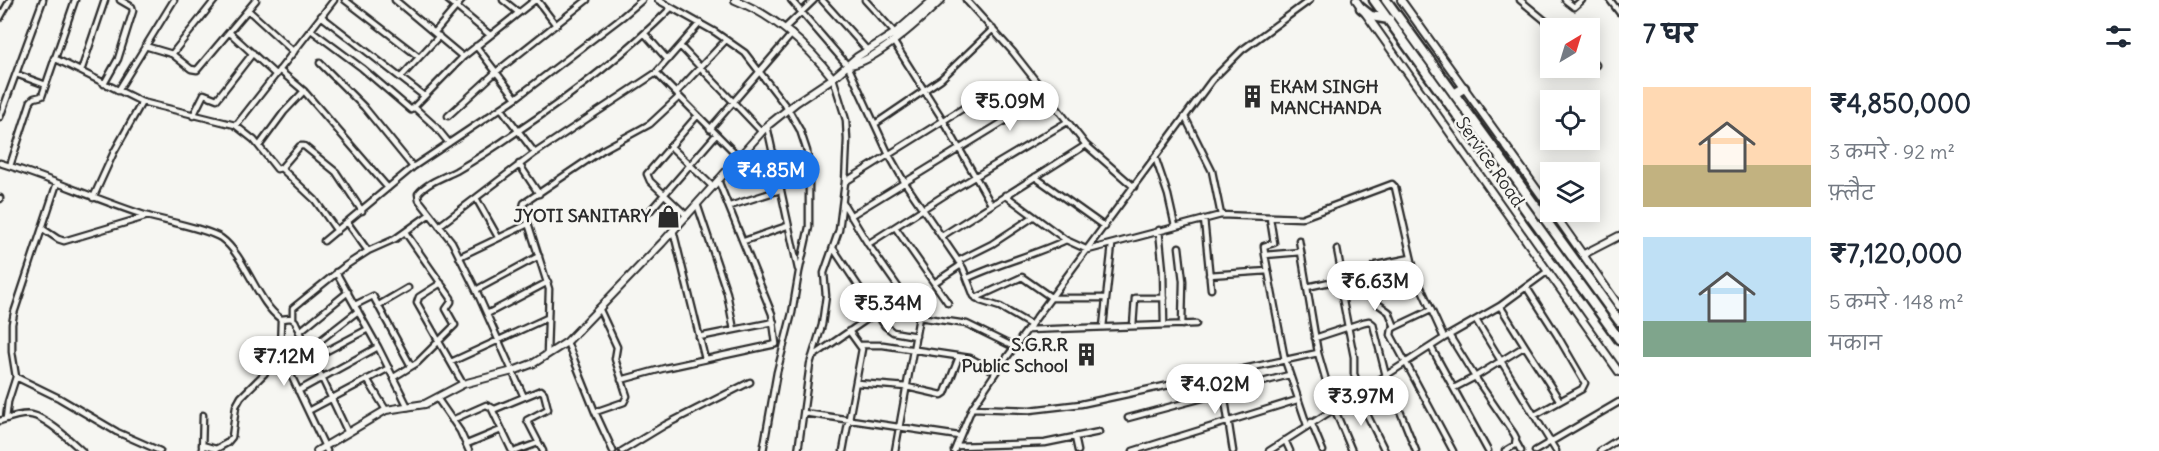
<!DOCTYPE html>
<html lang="hi">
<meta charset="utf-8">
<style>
body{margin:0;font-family:Delius,"Playpen Sans Deva",sans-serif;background:#f2f2f3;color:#1f2937;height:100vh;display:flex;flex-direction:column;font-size:22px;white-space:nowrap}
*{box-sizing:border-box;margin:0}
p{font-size:20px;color:#747a83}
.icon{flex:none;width:33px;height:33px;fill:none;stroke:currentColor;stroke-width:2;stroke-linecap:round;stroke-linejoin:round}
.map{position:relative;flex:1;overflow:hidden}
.panel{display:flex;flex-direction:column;background:#fff;width:540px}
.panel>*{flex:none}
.needle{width:39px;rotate:38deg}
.fabs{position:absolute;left:1540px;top:18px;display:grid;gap:12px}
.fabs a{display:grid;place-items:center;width:60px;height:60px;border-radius:0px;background:#fff;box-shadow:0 3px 15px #0003;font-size:30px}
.price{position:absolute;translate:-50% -51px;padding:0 14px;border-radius:21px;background:#fff;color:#222;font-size:20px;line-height:39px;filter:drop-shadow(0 2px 3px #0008)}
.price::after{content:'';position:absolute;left:50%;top:36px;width:18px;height:14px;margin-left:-9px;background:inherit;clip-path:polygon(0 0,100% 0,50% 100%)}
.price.current{background:#1a73e8;color:#fff}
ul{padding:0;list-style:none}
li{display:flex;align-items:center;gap:18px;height:150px;padding:0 24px}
li span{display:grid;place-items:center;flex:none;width:168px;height:120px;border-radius:0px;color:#555}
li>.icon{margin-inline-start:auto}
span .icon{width:72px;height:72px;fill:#fffc;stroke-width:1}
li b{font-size:26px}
h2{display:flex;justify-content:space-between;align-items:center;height:72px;padding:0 24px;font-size:26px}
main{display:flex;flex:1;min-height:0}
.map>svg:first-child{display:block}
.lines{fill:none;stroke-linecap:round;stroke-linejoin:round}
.minor-casing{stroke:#2b2b2b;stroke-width:9}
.tertiary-casing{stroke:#2b2b2b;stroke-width:10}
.trunk-casing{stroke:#2b2b2b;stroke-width:13}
.minor{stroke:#f6f6f2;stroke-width:4.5}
.tertiary{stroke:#f6f6f2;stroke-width:6}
.trunk{stroke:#f6f6f2;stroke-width:8}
.labels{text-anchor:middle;stroke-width:5;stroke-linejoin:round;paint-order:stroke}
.poi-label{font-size:18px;font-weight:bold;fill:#2b2b2b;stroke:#f6f6f2;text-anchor:end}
.street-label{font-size:18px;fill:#2b2b2b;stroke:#f6f6f2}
</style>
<main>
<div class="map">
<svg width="1619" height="451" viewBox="0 0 1619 451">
<rect width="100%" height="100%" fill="#f6f6f2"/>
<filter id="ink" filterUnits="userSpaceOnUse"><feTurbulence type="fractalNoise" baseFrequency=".0167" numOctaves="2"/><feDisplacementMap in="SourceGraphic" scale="12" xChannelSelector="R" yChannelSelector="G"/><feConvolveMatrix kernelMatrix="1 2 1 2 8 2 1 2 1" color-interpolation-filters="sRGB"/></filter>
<g filter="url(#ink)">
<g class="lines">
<defs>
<path id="minor" d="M 345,0 L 419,57
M 395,0 L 463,57
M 448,0 L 490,35
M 503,0 L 518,12
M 537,0 L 556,25
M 658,0 L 715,32 L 745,53 L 788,109 L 800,130 L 807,151 L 809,168 L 809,227 L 799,272 L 792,313 L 777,372 L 763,451
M 791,0 L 848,66 L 889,155 L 905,183 L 963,268 L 974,296 L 981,301 L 1000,307 L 1031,325
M 822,0 L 868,51
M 865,0 L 895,33
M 966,0 L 1013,52 L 1086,145 L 1134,187
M 1520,0 L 1554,28
M 1565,0 L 1574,7 L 1582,0
M 1610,0 L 1619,12
M 248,10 L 294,52
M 321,16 L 424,96
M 0,18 L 10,0
M 785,28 L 814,0
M 311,30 L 362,68 L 411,110 L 463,57 L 535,0
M 229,32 L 276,75
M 435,32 L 462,0
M 645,34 L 668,60
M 893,41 L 943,120 L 991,204
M 145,46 L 172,54 L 191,69 L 197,70 L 256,0
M 476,46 L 516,98
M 680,46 L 761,131
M 172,54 L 215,0
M 54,58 L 142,102 L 235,125 L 238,123 L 334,0
M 1590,59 L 1596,65
M 320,63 L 364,107 L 413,167
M 279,70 L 304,91 L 388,188
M 81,71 L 105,0
M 656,73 L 739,157
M 16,74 L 46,85
M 400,78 L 439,36
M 104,84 L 118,59 L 133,11 L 132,7 L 120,0
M 118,91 L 174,0
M 676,93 L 726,40
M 414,107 L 436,127 L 449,143
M 501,108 L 535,153
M 193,116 L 204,94 L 217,99 L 253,53
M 448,116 L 496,72 L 587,0
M 0,117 L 43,0
M 1185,117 L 1212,171 L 1221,215
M 875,124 L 941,79 L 993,29
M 235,125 L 254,140 L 277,169 L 281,168 L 300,146 L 304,146 L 336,172 L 362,211
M 767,126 L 798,269
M 710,129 L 792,34
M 259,146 L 284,112 L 304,91
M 670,146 L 713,187
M 1155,157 L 1168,195 L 1175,226
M 0,163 C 50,178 97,200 147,216 C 165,221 208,229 221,238 C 246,256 257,303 281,319 L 291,318 L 295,321 L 348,433
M 519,164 L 539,194
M 10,166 L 31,101 L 34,98 L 42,96 L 75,0
M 281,168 L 315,200 L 337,231
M 1035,177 L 1105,227
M 718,180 L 772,314 L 776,344
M 845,182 L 994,89 L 998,88 L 1001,91 L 1016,115
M 1005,195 L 1066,240 L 1088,250 L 1221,215 L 1301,218 L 1392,184 L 1395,187 L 1415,274 L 1444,338
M 93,198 L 114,152 L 142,102
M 476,198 L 498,237
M 0,199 L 0,198
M 843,203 L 868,244 L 919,317 L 895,451
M 697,204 L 727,293 L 734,330
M 730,206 L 780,190
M 649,212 L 716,135
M 687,216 L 650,181 L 647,174 L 697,116
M 850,216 L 1047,95
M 1270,218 L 1274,243 L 1264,246 L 1265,255 L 1285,360 L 1307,425
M 1204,219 L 1211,289
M 347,222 L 368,251
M 439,226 L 535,153 L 656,73 L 700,23
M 895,227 L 948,303
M 43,229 L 58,239 L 64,241 L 148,216
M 673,230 L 705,359
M 1159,230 L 1163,270 L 1164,325
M 942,236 L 1086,145
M 1299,240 L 1318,353 L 1334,408 L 1352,451
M 324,241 L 413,167 L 516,98 L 622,17 L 642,0
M 744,241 L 787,226
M 868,244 L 951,191 L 1067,122
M 1179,247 L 1183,281 L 1182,325
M 833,248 L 885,326 L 893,332 L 916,336
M 1337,249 L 1343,281
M 1265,255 L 1301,252
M 459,257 L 528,224
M 958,261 L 992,244 L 1033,217
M 336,272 L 378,347 L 408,407
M 1209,275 L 1268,271
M 968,278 C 1000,263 1034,255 1066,240
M 1339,281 L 1354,357 L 1354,374 L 1361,391
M 441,283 L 419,297 L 417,303 L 463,384
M 934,283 L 961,265
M 1307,287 L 1371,273
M 1527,288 L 1557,335 L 1585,383 L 1582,389 L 1535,415
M 476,290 L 539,256
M 976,298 L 1022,277 L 1052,298 L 1105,298
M 355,305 L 373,296 L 411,366
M 379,305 L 408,288
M 1431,310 L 1395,327 L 1392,329 L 1391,335 L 1453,451
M 487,314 L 548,282
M 919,317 L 967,324 L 1014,347
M 293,318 L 293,308 L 345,266 L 368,251 L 395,239 L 430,214
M 281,319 L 280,352 L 327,451
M 1476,320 L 1556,451
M 1133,326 L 1135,298 L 1164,298
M 1103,327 L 1112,245
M 1395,327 L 1389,312 L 1378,304 L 1371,269 L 1376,265 L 1411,258
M 1027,330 L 1196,324
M 299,332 L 348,292
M 1449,335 L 1475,377 L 1514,434 L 1516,438 L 1515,445 L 1505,451
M 699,337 L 774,322
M 1315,338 L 1364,322 L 1369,321 L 1373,324 L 1386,376 L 1416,451
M 567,342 L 595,412 L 613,451
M 860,345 L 883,345 L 970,358 L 996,372
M 1525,346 L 1560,401
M 1431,347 L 1488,451
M 308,350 L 358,311
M 547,355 L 549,289 L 523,207 L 524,203 L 604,149 L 650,124 L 679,97
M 812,357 L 876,313
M 451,362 L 547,318
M 289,371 L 368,329
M 1221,374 L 1233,451
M 16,377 L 59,398 L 117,432 L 160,451
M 394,377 L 417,363 L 455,325 L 446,309 L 451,302 L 451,298 L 405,232
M 367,379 L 386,410
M 621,380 L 665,368 L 776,344
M 857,383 L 907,387 L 942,395 L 945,393 L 959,357
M 1454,388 L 1475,377 L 1525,346 L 1500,306
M 298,391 L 378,347
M 1357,394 L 1385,451
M 524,397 L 476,290 L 452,242 L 419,200 L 418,194 C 426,183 444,177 456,171 C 477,159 498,145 518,131 C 572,95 625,54 671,8
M 437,398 L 460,431 L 469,451
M 491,407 L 512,451
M 972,408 L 1030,410 L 1081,404 L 1318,353
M 308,411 L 389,368
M 595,412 L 624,402 L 627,396 L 615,359 L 617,347 L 599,308
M 804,413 L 959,436
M 1128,418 L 1289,375
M 6,419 L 8,402 L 16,377 L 12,352 L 12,324 L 14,313 L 57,183
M 452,420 L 486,405 L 495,409 L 541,390 L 544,393 L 548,409 L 527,420 L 543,451
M 0,421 C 9,418 22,413 32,415 C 47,418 71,441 82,451
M 1311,422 L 1323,451
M 1075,437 L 1078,451
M 1285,440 L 1290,451
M 1516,442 L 1521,451
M 467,444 L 501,430
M 202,445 L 216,449 L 227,443 L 232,437 L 236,406 L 241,397 L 264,374 L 280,352
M 956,446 L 1045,443 L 1099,432
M 202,451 L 203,415
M 516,451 L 538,443
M 622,451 L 665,425 L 750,382
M 798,451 L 810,364 L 822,325 L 826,296 L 824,273 L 839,230 L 845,182 L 847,140 L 846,120 L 833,78
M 843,451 L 862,349 L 849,331
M 954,451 L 972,408 L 996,372 L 1212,80 L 1242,50 L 1310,0
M 1133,451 L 1297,400
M 1269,451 L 1444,338 L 1500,306 L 1548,271
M 1535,451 L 1619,402
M 1600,451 L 1619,439"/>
<path id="tertiary" d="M 735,0 C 776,17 806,44 833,78
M 1356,0 L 1619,372
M 1401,0 L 1551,209
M 849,65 C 873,63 922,18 941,0
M 1553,212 L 1619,306
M 1584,254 L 1619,236
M 317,451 L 386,410 L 425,404 L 463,384 L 513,371 L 534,363 L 567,342 L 662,243 L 767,126 L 797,102 L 833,78 L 857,57 L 895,33 L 933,0"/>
<path id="trunk" d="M 1374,0 L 1619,339
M 1386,0 L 1619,321
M 1361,8 L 1371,16 L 1389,19
M 1454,94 L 1464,88"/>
</defs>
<use href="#minor" class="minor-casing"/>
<use href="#tertiary" class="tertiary-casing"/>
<use href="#trunk" class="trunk-casing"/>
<use href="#minor" class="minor"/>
<use href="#tertiary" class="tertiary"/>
<use href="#trunk" class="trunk"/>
</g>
</g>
<defs>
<symbol id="building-bare" viewBox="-9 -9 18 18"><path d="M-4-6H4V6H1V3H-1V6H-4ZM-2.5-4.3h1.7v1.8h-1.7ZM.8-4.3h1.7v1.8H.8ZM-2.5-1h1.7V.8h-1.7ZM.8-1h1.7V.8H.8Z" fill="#2b2b2b" stroke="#f6f6f2" stroke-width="2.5" paint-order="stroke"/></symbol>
<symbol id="shop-bare" viewBox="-9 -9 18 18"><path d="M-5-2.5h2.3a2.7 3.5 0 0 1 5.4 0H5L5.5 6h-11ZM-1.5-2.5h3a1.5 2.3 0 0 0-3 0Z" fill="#2b2b2b" stroke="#f6f6f2" stroke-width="2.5" paint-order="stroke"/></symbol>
</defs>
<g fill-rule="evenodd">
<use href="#building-bare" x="1236" y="80" width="33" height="33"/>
<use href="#shop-bare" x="652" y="200" width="33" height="33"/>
<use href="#building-bare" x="1070" y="338" width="33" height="33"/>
</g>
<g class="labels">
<g class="poi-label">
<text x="1270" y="93" text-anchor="start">EKAM SINGH<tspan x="1270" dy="21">MANCHANDA</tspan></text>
<text x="651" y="222">JYOTI SANITARY</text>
<text x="1068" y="351">S.G.R.R<tspan x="1068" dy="21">Public School</tspan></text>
</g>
<g class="street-label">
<text transform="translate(1490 162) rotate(55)" y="6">Service Road</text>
</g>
</g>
</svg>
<div class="fabs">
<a><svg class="needle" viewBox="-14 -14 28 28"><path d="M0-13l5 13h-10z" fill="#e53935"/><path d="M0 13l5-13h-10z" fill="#747a83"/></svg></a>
<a><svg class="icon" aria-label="locate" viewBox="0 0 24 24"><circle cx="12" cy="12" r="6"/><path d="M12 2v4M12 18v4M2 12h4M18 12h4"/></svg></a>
<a><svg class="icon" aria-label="layers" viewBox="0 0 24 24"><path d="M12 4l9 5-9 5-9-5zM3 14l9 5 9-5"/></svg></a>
</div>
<b class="price" style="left:1010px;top:132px">₹5.09M</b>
<b class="price current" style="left:771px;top:201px">₹4.85M</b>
<b class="price" style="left:1375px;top:312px">₹6.63M</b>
<b class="price" style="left:888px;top:334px">₹5.34M</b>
<b class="price" style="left:284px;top:387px">₹7.12M</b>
<b class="price" style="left:1215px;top:415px">₹4.02M</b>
<b class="price" style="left:1361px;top:427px">₹3.97M</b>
</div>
<section class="panel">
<h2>7 घर<svg class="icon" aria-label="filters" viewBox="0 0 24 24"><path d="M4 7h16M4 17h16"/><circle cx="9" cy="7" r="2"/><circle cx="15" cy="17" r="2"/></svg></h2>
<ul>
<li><span style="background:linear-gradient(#ffd9b3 65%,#c2b280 0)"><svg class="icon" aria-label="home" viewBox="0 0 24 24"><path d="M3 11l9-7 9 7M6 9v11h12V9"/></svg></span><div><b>₹4,850,000</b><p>3 कमरे · 92 m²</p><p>फ़्लैट</p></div></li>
<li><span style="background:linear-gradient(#bfe0f5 70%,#7fa58c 0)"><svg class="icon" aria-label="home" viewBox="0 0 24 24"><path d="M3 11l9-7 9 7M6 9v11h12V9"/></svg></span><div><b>₹7,120,000</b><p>5 कमरे · 148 m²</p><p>मकान</p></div></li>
</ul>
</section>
</main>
